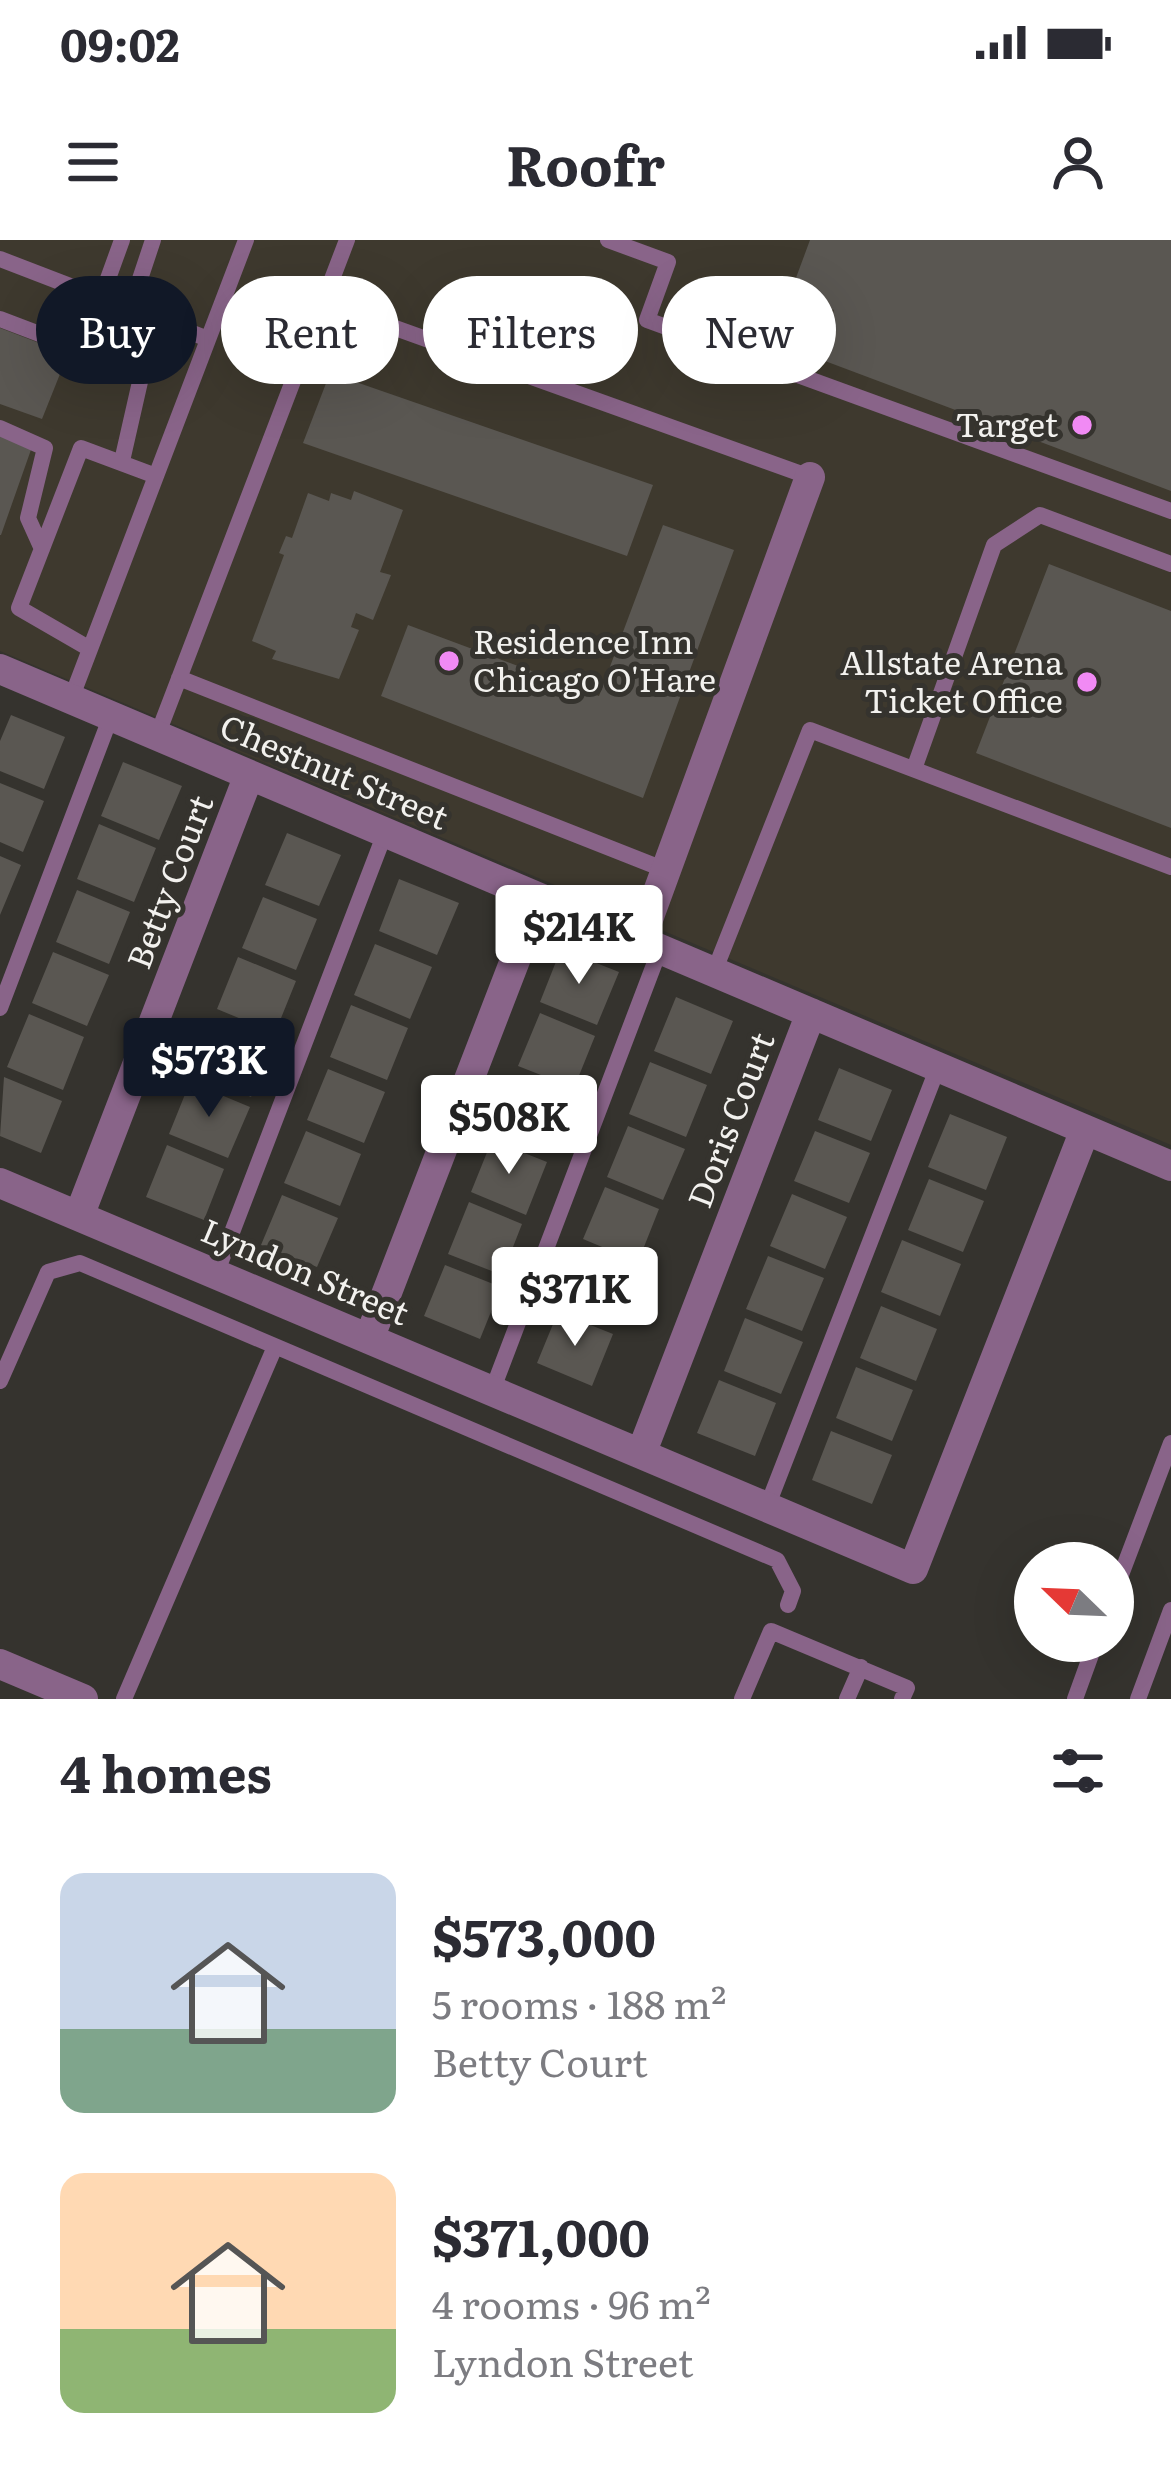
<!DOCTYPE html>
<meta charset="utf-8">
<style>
body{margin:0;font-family:Literata,serif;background:#f2f2f3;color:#2b2b33;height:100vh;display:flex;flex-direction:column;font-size:45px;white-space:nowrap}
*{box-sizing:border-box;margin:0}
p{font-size:39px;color:#7c7c81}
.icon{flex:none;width:66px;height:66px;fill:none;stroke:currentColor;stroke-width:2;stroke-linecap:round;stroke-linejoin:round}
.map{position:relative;height:1459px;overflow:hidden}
.drawer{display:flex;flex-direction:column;background:#fff;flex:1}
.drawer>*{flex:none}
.top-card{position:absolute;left:36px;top:36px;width:1101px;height:108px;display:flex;gap:24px}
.needle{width:78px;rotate:293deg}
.buttons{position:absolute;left:1014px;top:1302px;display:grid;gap:24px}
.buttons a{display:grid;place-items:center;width:120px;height:120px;border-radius:50%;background:#fff;box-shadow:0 12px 48px #0002;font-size:60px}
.price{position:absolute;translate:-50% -102px;padding:0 27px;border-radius:12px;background:#fff;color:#222;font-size:39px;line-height:78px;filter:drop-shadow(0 3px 6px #0008)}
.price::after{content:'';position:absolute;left:50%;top:72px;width:36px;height:27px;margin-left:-18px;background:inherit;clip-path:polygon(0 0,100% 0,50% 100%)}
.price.current{background:#111827;color:#fff}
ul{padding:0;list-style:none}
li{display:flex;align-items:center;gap:36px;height:300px;padding:0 60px}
li span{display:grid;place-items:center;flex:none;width:336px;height:240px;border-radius:24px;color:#555}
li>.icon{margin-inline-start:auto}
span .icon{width:144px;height:144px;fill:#fffc;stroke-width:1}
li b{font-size:51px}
h2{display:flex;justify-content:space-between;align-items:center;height:144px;padding:0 60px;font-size:51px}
.pill{padding:0 42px;border-radius:54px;background:#fff;box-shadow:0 12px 48px #0002;font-size:42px;line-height:108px}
.pill.current{background:#111827;color:#fff}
.status{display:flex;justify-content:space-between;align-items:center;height:84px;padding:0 60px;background:#fff;direction:ltr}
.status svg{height:33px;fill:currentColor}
header{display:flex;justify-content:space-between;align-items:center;height:156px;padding:0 60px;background:#fff;font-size:54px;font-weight:700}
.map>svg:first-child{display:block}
.built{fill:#3e392e}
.building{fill:#5a5752}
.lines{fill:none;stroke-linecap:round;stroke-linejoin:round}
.lane{stroke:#896489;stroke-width:16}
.street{stroke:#896489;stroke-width:30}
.poi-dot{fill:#f18af4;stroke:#35332e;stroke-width:4.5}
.labels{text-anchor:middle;stroke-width:10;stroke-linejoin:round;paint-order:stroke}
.poi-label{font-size:33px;fill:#f2f1ee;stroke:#35332e;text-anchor:end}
.street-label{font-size:33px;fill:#f2f1ee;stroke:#35332e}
</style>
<div class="status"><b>09:02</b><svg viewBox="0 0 49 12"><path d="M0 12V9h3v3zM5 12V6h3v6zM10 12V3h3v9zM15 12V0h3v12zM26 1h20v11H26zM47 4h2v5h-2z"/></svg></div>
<header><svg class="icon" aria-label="menu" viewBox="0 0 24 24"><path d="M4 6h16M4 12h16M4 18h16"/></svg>Roofr<svg class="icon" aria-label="person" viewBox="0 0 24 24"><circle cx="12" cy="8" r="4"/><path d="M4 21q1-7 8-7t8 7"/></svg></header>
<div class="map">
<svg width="1171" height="1459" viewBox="0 0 1171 1459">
<rect width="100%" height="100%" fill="#35332e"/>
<path class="built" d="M 0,0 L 1171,0 L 1171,905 L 0,411 Z"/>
<path class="building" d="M 810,0 L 1171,0 L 1171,251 L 817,118 L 834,70 L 790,54 Z
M 0,88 L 68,114 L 42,179 L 0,164 Z
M 330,133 L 653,245 L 627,316 L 303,203 Z
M 0,192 L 33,204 L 1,295 L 0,295 Z
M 354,251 L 403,270 L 380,332 L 391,335 L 373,380 L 356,373 L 351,387 L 359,390 L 339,439 L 272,419 L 276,411 L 252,401 L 284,315 L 279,313 L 286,296 L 292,298 L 308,253 L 329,261 L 331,253 L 351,260 Z
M 663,285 L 734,310 L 643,558 L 381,456 L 408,385 L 599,456 Z
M 1049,324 L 1171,371 L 1171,588 L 976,513 Z
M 11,475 L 65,497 L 44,549 L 0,531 L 0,501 Z
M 123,522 L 182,546 L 159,600 L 101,576 Z
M 0,543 L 44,561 L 23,612 L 0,602 Z
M 99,584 L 156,608 L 134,662 L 77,639 Z
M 287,593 L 341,615 L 319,666 L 265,645 Z
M 0,616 L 21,625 L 0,675 Z
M 399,639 L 459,663 L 437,715 L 379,691 Z
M 77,650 L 130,672 L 109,724 L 56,702 Z
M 263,657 L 317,679 L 296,730 L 242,708 Z
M 375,704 L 432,727 L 410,779 L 354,755 Z
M 561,709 L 619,732 L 597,785 L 540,762 Z
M 53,712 L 109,735 L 87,786 L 32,763 Z
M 238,717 L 296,741 L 275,793 L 217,769 Z
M 676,757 L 733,781 L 711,834 L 654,811 Z
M 351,765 L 408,788 L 387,840 L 330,817 Z
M 540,773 L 595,796 L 574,848 L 518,826 Z
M 29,774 L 84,797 L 63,850 L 7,827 Z
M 215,780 L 273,804 L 251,857 L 193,833 Z
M 650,822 L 707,845 L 686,897 L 629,874 Z
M 839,828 L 892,850 L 871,901 L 818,880 Z
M 328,829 L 385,852 L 364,903 L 307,880 Z
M 516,835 L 572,858 L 550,910 L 495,887 Z
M 4,837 L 62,861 L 41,913 L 0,896 Z
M 190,842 L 250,867 L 228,918 L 169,894 Z
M 950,874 L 1007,897 L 986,950 L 928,927 Z
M 628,886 L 685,909 L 663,960 L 607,937 Z
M 306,891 L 361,914 L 340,966 L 284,943 Z
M 815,891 L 870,913 L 849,963 L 794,941 Z
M 492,900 L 547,922 L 526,975 L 471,952 Z
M 167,905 L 224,929 L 204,980 L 146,957 Z
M 929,939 L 984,961 L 963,1012 L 908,990 Z
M 605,947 L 659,969 L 638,1022 L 583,999 Z
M 792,954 L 847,977 L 825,1029 L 770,1006 Z
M 282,955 L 338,978 L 317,1027 L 261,1005 Z
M 469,962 L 522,984 L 502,1035 L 448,1014 Z
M 902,1000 L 961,1024 L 940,1076 L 881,1052 Z
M 579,1007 L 637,1031 L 616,1085 L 557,1061 Z
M 768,1016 L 824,1038 L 802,1091 L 746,1069 Z
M 445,1025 L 501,1047 L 480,1099 L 424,1076 Z
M 881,1066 L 937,1089 L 916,1141 L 860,1118 Z
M 558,1072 L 613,1094 L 592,1146 L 537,1123 Z
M 745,1078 L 803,1102 L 781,1154 L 724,1131 Z
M 856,1127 L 913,1150 L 892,1201 L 836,1178 Z
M 719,1140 L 776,1163 L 755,1216 L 697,1193 Z
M 831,1191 L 892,1215 L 872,1264 L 812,1240 Z"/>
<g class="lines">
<path class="lane" d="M 608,0 L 668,22 L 647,80 L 1171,271
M 0,19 L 208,99
M 101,58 L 122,0
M 323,62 L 810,237
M 130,69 L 153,0
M 0,79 L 142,133 L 122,221
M 0,188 L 45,208 L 28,278 L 42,309
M 90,409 L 19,368 L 81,208 L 156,236
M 179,438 L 668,631
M 71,459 L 246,0
M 157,496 L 347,0
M 914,529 L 994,305 L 1040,275 L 1171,324
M 714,732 L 810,490 L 1171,627
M 0,768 L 111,476
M 216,1034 L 385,593
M 0,1141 L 48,1032 L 80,1023 L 777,1320 L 793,1351 L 788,1365
M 492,1151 L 660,709
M 767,1267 L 938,827
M 1113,1356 L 1171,1203
M 124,1459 L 274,1109
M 742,1459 L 771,1391 L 907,1448 L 902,1459
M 847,1459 L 861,1427
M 1075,1459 L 1096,1401
M 1138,1459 L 1171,1370"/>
<path class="street" d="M 0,429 L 1171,926
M 640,701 L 810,237
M 0,943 L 913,1329 L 1085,890
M 79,976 L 249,535
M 369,1099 L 539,658
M 641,1214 L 811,773
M 0,1424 L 83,1459"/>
</g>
<g class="poi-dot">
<circle cx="1082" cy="185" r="12"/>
<circle cx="449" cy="421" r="12"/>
<circle cx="1087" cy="442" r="12"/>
</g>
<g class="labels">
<g class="poi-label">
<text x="1058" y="197">Target</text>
<text x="473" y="414" text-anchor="start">Residence Inn<tspan x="473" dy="38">Chicago O'Hare</tspan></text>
<text x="1063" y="435">Allstate Arena<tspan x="1063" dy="38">Ticket Office</tspan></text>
</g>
<g class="street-label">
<text transform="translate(334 532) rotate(23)" y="12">Chestnut Street</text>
<text transform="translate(170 642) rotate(-69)" y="12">Betty Court</text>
<text transform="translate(731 880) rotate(-69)" y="12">Doris Court</text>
<text transform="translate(305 1032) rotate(23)" y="12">Lyndon Street</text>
</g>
</g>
</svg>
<div class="buttons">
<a><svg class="needle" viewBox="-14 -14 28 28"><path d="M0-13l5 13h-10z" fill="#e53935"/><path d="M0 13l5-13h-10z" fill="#7c7c81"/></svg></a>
</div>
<b class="price" style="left:579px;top:747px">$214K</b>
<b class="price current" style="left:209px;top:880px">$573K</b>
<b class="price" style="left:509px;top:937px">$508K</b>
<b class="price" style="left:575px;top:1109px">$371K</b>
<div class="top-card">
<a class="pill current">Buy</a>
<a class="pill">Rent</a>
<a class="pill">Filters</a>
<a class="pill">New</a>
</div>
</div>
<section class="drawer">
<h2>4 homes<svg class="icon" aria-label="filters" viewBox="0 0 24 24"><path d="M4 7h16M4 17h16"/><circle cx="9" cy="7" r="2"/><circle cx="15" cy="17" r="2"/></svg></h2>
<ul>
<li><span style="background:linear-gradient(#c9d6e8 65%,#7fa58c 0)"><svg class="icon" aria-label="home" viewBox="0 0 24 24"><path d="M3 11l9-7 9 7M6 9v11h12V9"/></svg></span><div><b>$573,000</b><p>5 rooms · 188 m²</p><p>Betty Court</p></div></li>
<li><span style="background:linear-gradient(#ffd9b3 65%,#8fb573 0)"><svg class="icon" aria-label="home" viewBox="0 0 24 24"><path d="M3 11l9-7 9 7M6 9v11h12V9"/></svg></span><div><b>$371,000</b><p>4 rooms · 96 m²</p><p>Lyndon Street</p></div></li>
</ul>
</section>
